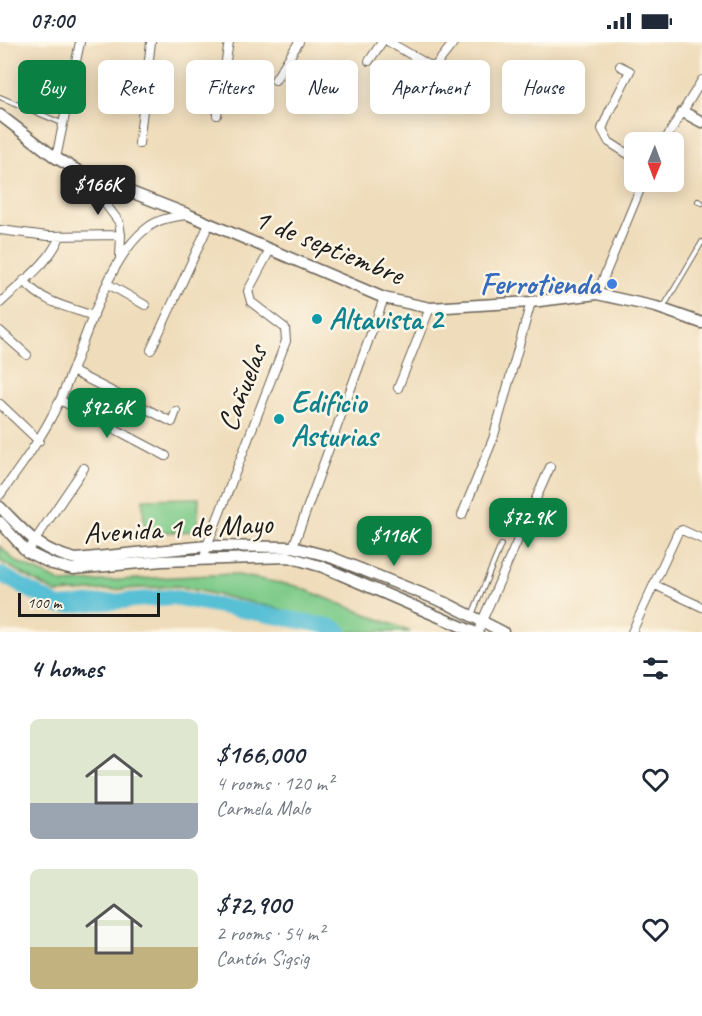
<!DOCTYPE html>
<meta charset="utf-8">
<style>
body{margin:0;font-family:Caveat,sans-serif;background:#f6f6f7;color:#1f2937;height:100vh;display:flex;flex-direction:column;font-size:22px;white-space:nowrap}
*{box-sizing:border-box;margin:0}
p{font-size:20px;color:#747a83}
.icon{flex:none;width:33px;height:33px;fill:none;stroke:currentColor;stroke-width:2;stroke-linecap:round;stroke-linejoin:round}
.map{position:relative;height:590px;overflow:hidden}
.side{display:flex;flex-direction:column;background:#fff;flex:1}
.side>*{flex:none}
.banner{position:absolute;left:18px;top:18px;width:666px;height:54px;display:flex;gap:12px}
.needle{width:39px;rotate:181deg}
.controls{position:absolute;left:624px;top:90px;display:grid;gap:12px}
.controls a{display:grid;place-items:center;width:60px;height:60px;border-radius:9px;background:#fff;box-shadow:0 3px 15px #0003;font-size:30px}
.scale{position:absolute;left:18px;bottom:15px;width:142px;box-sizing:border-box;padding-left:6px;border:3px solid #1c1c1c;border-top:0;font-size:16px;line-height:21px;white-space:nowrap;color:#1c1c1c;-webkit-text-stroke:4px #fcf5e5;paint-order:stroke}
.price{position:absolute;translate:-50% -51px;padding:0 14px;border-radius:12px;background:#0b8043;color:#fff;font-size:20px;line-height:39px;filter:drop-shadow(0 2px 3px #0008)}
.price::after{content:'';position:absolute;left:50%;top:36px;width:18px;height:14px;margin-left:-9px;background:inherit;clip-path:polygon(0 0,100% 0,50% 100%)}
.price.current{background:#222;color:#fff}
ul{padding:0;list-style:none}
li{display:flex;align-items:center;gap:18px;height:150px;padding:0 30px}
li span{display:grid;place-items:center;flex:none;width:168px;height:120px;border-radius:9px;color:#555}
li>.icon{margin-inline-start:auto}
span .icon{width:72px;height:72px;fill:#fffc;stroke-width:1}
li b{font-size:26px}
h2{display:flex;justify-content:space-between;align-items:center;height:72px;padding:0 30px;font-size:26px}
.pill{padding:0 21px;border-radius:9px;background:#fff;box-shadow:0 3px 15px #0003;font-size:21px;line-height:54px}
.pill.current{background:#0b8043;color:#fff}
.status{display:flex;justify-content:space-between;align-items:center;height:42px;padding:0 30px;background:#fff;direction:ltr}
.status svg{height:16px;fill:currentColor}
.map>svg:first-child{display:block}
.green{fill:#80cc8b;stroke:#4e7454;stroke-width:1.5}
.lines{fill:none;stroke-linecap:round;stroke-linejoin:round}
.river{stroke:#58c0d5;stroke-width:16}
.lane-casing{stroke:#665f53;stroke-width:6}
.street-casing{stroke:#665f53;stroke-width:10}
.secondary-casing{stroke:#665f53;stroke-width:13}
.lane{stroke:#fff;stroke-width:4}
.street{stroke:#fff;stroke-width:8}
.secondary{stroke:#fff;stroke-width:10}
.shop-dot{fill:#3f7fe0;stroke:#fcf5e5;stroke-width:2}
.culture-dot{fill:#0f9aa8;stroke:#fcf5e5;stroke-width:2}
.labels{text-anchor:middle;stroke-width:5;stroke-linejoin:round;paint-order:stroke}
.street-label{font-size:30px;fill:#1c1c1c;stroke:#fcf5e5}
.shop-label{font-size:30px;font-weight:bold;fill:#366cbe;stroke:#fcf5e5;text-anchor:end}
.culture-label{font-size:30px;font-weight:bold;fill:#0d838f;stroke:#fcf5e5;text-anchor:start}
</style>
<div class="status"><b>07:00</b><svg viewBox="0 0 49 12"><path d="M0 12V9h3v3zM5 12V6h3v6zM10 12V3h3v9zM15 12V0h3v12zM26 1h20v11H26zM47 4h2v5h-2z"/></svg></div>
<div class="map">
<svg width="702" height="590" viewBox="0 0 702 590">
<rect width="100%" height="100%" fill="#fcf5e5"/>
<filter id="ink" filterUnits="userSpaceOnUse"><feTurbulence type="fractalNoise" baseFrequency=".0167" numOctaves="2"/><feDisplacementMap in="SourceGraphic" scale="12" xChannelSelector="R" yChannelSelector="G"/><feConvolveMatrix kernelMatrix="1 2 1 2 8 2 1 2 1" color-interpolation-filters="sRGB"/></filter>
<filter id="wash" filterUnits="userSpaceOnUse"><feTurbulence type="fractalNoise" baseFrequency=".008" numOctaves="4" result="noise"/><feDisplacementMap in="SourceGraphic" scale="24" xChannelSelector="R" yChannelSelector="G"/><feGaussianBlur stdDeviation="1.35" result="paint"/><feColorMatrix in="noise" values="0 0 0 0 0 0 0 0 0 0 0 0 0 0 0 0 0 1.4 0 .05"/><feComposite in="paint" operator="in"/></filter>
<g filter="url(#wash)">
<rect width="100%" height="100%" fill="#efdcba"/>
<path class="green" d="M 199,456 L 197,489 L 144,491 L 143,457 Z
M 0,504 L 15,519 L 63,541 L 232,532 L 296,544 L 411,590 L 336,590 L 280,567 L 178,544 L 56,551 L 0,519 Z"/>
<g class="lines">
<path class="river" d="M 0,532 L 59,564 L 172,555 L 333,585 L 340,590"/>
</g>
</g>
<g filter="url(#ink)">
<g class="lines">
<defs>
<path id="lane" d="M 0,55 L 64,82
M 698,159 L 702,161
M 663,266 L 702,200
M 472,573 L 501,503"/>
<path id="street" d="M 389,0 L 434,26
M 369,19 L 382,0
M 620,24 L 630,29 L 609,70 L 602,87 L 609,100 L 634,116
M 275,38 L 299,0
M 419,60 L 426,36 L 454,0
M 217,73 L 229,0
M 664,100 L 702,38
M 139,102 L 151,0
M 56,116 L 80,0
M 83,132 L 119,180 L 121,193 L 120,215
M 0,188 L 48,194 L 121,193
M 24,238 C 40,260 70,266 94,274
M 108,242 L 145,263
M 597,252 L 643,140
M 0,261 C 20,242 50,221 60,194
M 0,289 L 27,313
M 151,308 L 209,182
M 72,329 L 172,380 L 176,369
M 398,346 L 430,266
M 60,358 L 166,414
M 0,362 L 39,399
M 0,453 C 22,423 43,394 59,360 C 82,312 105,217 147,186 C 158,177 172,175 186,173
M 462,473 L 493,397 L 531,260
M 293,505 L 384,256
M 27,510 L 84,426
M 204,517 L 207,504 L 286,299 L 285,286 L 251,260 L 248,249 L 270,208
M 655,543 L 702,565
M 479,590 L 482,579 L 550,425
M 632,590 L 678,490 L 682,488 L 702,497"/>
<path id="secondary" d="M 683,70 L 702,80
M 0,73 L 56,116 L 82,131 L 187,172 L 384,256 L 430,266 L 531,260 L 597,252 L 656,265 L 702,281
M 0,465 C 27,492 38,508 76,517 L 207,504 L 293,505 L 328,514 L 448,562 L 503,590
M 0,480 L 27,510 L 52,522 L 73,527 L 162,519 L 289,515 L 323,525 L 474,590"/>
</defs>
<use href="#lane" class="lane-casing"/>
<use href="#street" class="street-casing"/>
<use href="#secondary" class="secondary-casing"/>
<use href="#lane" class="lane"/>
<use href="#street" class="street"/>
<use href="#secondary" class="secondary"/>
</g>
</g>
<circle class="shop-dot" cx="612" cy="242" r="6"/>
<g class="culture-dot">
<circle cx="317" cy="277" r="6"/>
<circle cx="279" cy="377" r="6"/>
</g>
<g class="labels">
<g class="street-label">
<text transform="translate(329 204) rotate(22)" y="10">1 de septiembre</text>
<text transform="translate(242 346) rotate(-69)" y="10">Cañuelas</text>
<text transform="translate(178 486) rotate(-3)" y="10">Avenida 1 de Mayo</text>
</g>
<g class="shop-label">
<text x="600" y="252">Ferrotienda</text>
</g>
<g class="culture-label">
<text x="329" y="287">Altavista 2</text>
<text x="291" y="370">Edificio<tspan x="291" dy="34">Asturias</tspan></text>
</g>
</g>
</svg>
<div class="controls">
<a><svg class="needle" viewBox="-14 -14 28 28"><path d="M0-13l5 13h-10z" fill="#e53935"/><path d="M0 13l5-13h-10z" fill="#747a83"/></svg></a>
</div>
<div class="scale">100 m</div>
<b class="price current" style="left:98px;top:174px">$166K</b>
<b class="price" style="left:107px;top:397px">$92.6K</b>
<b class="price" style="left:528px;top:507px">$72.9K</b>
<b class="price" style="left:394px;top:525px">$116K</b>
<div class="banner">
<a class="pill current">Buy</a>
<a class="pill">Rent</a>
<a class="pill">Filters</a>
<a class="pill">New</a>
<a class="pill">Apartment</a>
<a class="pill">House</a>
</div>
</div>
<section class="side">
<h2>4 homes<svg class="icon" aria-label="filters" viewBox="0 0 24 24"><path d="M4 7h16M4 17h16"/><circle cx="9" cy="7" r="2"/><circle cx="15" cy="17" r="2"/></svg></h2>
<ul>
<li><span style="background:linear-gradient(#dfe7d0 70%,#9aa5b1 0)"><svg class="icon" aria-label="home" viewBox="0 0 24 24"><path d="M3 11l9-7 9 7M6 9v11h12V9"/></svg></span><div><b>$166,000</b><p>4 rooms · 120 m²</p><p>Carmela Malo</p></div><svg class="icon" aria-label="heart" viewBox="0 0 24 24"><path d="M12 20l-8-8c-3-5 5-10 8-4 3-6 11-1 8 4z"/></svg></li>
<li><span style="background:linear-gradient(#dfe7d0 65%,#c2b280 0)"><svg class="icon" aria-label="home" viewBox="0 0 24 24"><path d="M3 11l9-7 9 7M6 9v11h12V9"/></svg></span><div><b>$72,900</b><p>2 rooms · 54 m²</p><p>Cantón Sigsig</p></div><svg class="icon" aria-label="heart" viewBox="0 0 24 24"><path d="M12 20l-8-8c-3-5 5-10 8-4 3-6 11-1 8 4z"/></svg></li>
</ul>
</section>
